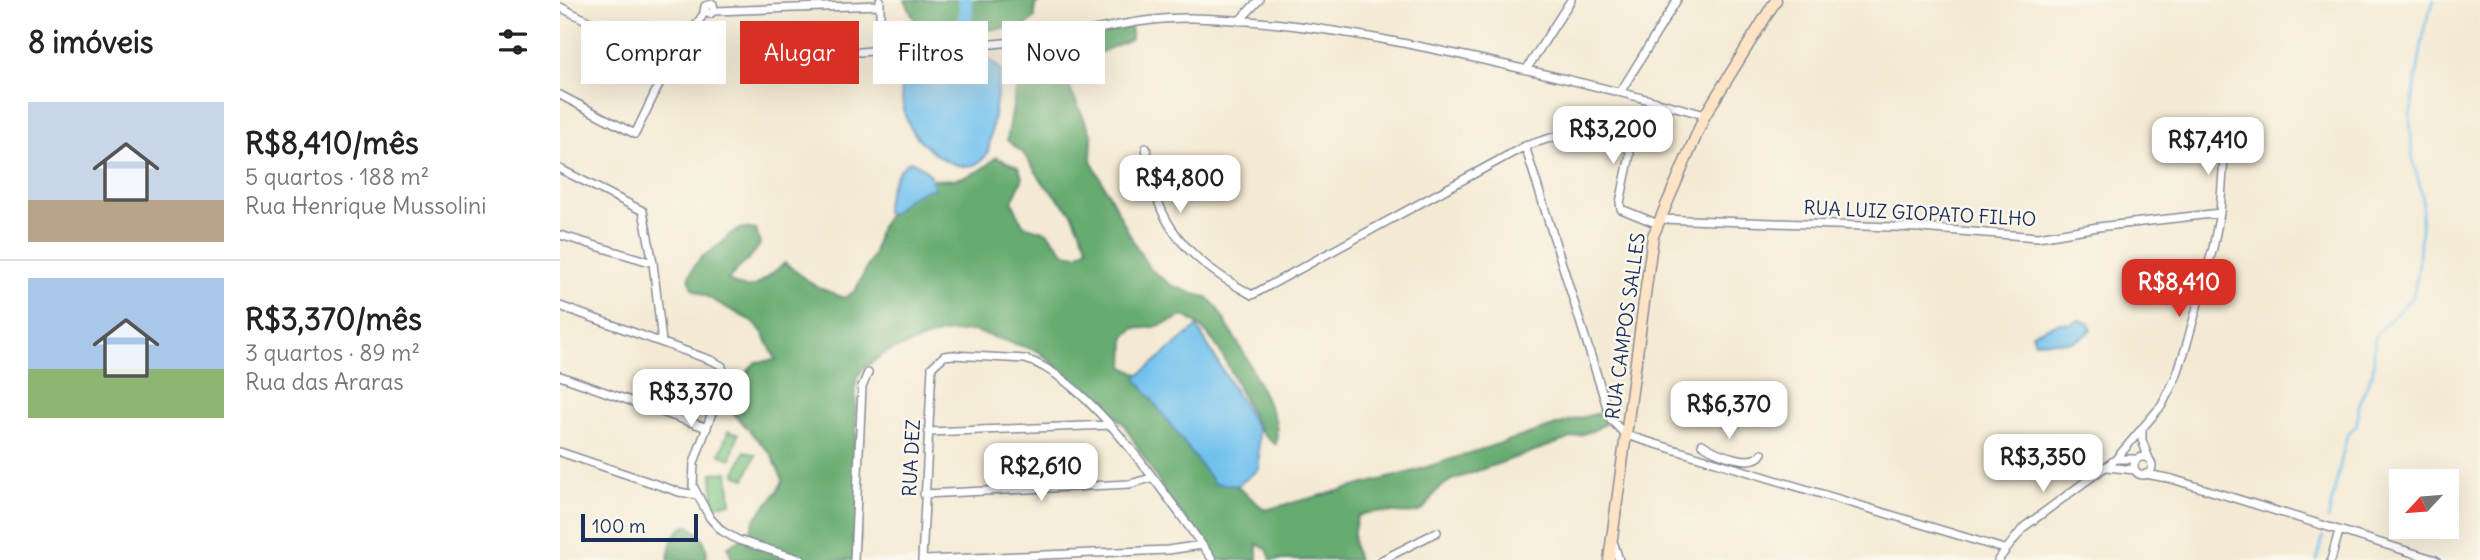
<!DOCTYPE html>
<html lang="pt">
<meta charset="utf-8">
<style>
body{margin:0;font-family:Delius,sans-serif;background:#f2f2f2;color:#222;height:100vh;display:flex;flex-direction:column;font-size:26px;white-space:nowrap}
*{box-sizing:border-box;margin:0}
p{font-size:23px;color:#767676}
.icon{flex:none;width:38px;height:38px;fill:none;stroke:currentColor;stroke-width:2;stroke-linecap:round;stroke-linejoin:round}
.map{position:relative;flex:1;overflow:hidden}
.side{display:flex;flex-direction:column;background:#fff;width:560px}
.side>*{flex:none}
.hud{position:absolute;left:21px;top:21px;width:665px;height:63px;display:flex;gap:14px}
.needle{width:46px;rotate:244deg}
.buttons{position:absolute;left:1829px;top:469px;display:grid;gap:14px}
.buttons a{display:grid;place-items:center;width:70px;height:70px;border-radius:0px;background:#fff;box-shadow:0 7px 28px #0002;font-size:35px}
.scale{position:absolute;left:21px;bottom:18px;width:117px;box-sizing:border-box;padding-left:7px;border:4px solid #1b2f5e;border-top:0;font-size:19px;line-height:24px;white-space:nowrap;color:#1b2f5e;-webkit-text-stroke:5px #fbf7ec;paint-order:stroke}
.price{position:absolute;translate:-50% -60px;padding:0 16px;border-radius:14px;background:#fff;color:#222;font-size:23px;line-height:46px;filter:drop-shadow(0 2px 4px #0008)}
.price::after{content:'';position:absolute;left:50%;top:42px;width:21px;height:16px;margin-left:-10px;background:inherit;clip-path:polygon(0 0,100% 0,50% 100%)}
.price.selected{background:#d93025;color:#fff}
ul{padding:0;list-style:none}
li{display:flex;align-items:center;gap:21px;height:175px;padding:0 28px}
li+li{border-top:2px solid #e0e0e0}
li span{display:grid;place-items:center;flex:none;width:196px;height:140px;border-radius:0px;color:#555}
li>.icon{margin-inline-start:auto}
span .icon{width:84px;height:84px;fill:#fffc;stroke-width:1}
li b{font-size:30px}
h2{display:flex;justify-content:space-between;align-items:center;height:84px;padding:0 28px;font-size:30px}
.chip{padding:0 24px;border-radius:0px;background:#fff;box-shadow:0 7px 28px #0002;font-size:24px;line-height:63px}
.chip.selected{background:#d93025;color:#fff}
main{display:flex;flex:1;min-height:0}
.map>svg:first-child{display:block}
.green{fill:#7ec682;stroke:#4c7a70;stroke-width:2}
.forest{fill:#66ab70;stroke:#406d67;stroke-width:2}
.water{fill:#73c2ee;stroke:#4778a6;stroke-width:2}
.lines{fill:none;stroke-linecap:round;stroke-linejoin:round}
.stream{stroke:#73c2ee;stroke-width:2.5}
.river{stroke:#73c2ee;stroke-width:14}
.street-casing{stroke:#888c98;stroke-width:10}
.secondary-casing{stroke:#888c98;stroke-width:13}
.street{stroke:#fff;stroke-width:7}
.secondary{stroke:#fee4c5;stroke-width:10}
.labels{text-anchor:middle;stroke-width:5;stroke-linejoin:round;paint-order:stroke}
.street-label{font-size:19px;fill:#1b2f5e;stroke:#fbf7ec}
</style>
<main>
<section class="side">
<h2>8 imóveis<svg class="icon" aria-label="filters" viewBox="0 0 24 24"><path d="M4 7h16M4 17h16"/><circle cx="9" cy="7" r="2"/><circle cx="15" cy="17" r="2"/></svg></h2>
<ul>
<li><span style="background:linear-gradient(#c9d6e8 70%,#b9a48a 0)"><svg class="icon" aria-label="home" viewBox="0 0 24 24"><path d="M3 11l9-7 9 7M6 9v11h12V9"/></svg></span><div><b>R$8,410/mês</b><p>5 quartos · 188 m²</p><p>Rua Henrique Mussolini</p></div></li>
<li><span style="background:linear-gradient(#a9c7e8 65%,#8fb573 0)"><svg class="icon" aria-label="home" viewBox="0 0 24 24"><path d="M3 11l9-7 9 7M6 9v11h12V9"/></svg></span><div><b>R$3,370/mês</b><p>3 quartos · 89 m²</p><p>Rua das Araras</p></div></li>
</ul>
</section>
<div class="map">
<svg width="1920" height="560" viewBox="0 0 1920 560">
<rect width="100%" height="100%" fill="#fbf7ec"/>
<filter id="ink" filterUnits="userSpaceOnUse"><feTurbulence type="fractalNoise" baseFrequency=".0143" numOctaves="2"/><feDisplacementMap in="SourceGraphic" scale="14" xChannelSelector="R" yChannelSelector="G"/><feConvolveMatrix kernelMatrix="1 2 1 2 8 2 1 2 1" color-interpolation-filters="sRGB"/></filter>
<filter id="wash" filterUnits="userSpaceOnUse"><feTurbulence type="fractalNoise" baseFrequency=".00686" numOctaves="4" result="noise"/><feDisplacementMap in="SourceGraphic" scale="28" xChannelSelector="R" yChannelSelector="G"/><feGaussianBlur stdDeviation="1.57" result="paint"/><feColorMatrix in="noise" values="0 0 0 0 0 0 0 0 0 0 0 0 0 0 0 0 0 1.4 0 .05"/><feComposite in="paint" operator="in"/></filter>
<g filter="url(#wash)">
<rect width="100%" height="100%" fill="#f4ead3"/>
<path class="green" d="M 168,431 L 178,434 L 171,459 L 160,455 Z
M 185,451 L 196,455 L 185,479 L 175,474 Z
M 168,472 L 171,503 L 154,505 L 152,473 Z"/>
<path class="forest" d="M 345,0 L 481,0 L 475,5 L 475,18 L 465,26 L 370,36 L 357,25 Z
M 559,27 L 571,27 L 571,39 L 514,64 L 508,75 L 509,87 L 532,136 L 531,160 L 573,241 L 589,268 L 611,285 L 634,294 L 647,297 L 656,306 L 686,357 L 715,419 L 717,431 L 716,444 C 702,437 699,428 692,415 C 673,382 661,333 624,316 C 603,323 597,330 574,328 L 565,337 L 564,367 L 575,373 L 593,377 L 664,475 L 705,510 L 851,472 L 1015,419 L 1044,412 L 1045,424 L 1034,430 L 892,480 C 885,484 879,487 874,494 C 868,502 866,511 855,513 C 835,516 817,507 798,516 C 792,533 792,543 798,560 L 711,560 L 707,549 L 697,544 L 697,560 L 658,560 L 609,499 L 563,423 L 478,351 L 414,331 L 381,333 L 327,352 L 305,367 L 297,377 L 295,389 L 300,542 L 292,560 L 172,560 L 168,546 L 190,534 C 194,509 215,503 223,480 L 211,454 L 168,407 L 185,374 L 196,362 L 216,360 L 203,333 L 193,322 L 133,289 L 129,277 L 134,266 L 142,257 L 162,243 L 170,234 L 183,228 L 196,230 L 200,244 C 193,258 178,266 168,280 C 195,299 204,277 225,263 L 255,286 L 284,298 L 295,291 L 314,254 L 318,233 L 324,221 L 344,194 L 366,178 C 393,183 416,178 436,157 L 458,167 L 463,178 L 452,201 L 463,225 L 487,232 L 505,253 L 518,255 L 528,247 L 512,213 L 485,185 L 463,153 L 447,140 L 463,51 L 534,32 L 548,33 Z
M 128,525 C 141,534 149,544 146,560 L 108,560 C 110,543 112,532 128,525 Z"/>
<path class="water" d="M 429,59 L 441,70 L 428,152 C 410,184 369,154 354,133 C 342,117 341,94 341,75 L 355,62 Z
M 350,161 C 364,167 373,173 374,189 C 355,191 345,200 332,214 L 325,212 C 327,193 334,171 350,161 Z
M 1520,320 L 1528,323 L 1531,329 C 1515,350 1497,339 1475,342 L 1472,333 L 1499,323 L 1510,324 Z
M 637,327 L 698,430 L 699,469 L 677,486 L 654,483 L 576,378 Z"/>
<g class="lines">
<path class="stream" d="M 1768,519 L 1787,435 L 1797,425 L 1798,405 L 1813,372 L 1815,335 L 1853,296 L 1858,272 L 1863,199 L 1852,155 L 1850,118 L 1865,25 L 1874,0
M 1757,560 L 1763,537"/>
<path class="river" d="M 403,35 L 406,11 L 405,0"/>
</g>
</g>
<g filter="url(#ink)">
<g class="lines">
<defs>
<path id="street" d="M 0,7 L 110,62
M 154,11 L 153,4 L 145,6 L 144,11 L 150,14 L 154,11 L 320,5
M 679,21 L 699,0
M 320,51 L 320,0
M 300,52 C 365,47 430,47 495,37 C 540,30 585,17 631,18 C 729,20 824,38 919,59 C 995,76 1070,94 1145,115
M 966,70 L 1011,0
M 1061,91 L 1117,0
M 0,95 L 75,134 L 110,62 L 145,12
M 965,146 L 1016,130 L 1065,143 L 1069,148 L 1070,155 L 1060,203 L 1061,209 L 1098,224
M 586,148 C 590,165 592,184 598,201 C 614,246 652,273 692,295 L 965,146 L 1051,420 L 1066,435 L 1444,549
M 0,169 L 83,211 L 93,263 L 102,342
M 1100,219 L 1360,228 L 1478,237 L 1538,227 L 1660,213
M 0,235 L 93,263
M 0,306 L 153,361 L 162,366 L 164,379 L 134,463 L 133,486 L 150,518 L 162,531 L 178,540 L 242,560
M 0,376 L 147,428
M 1582,428 L 1582,440 L 1589,459
M 368,432 L 551,425
M 1142,444 C 1155,453 1193,469 1202,453
M 0,452 L 119,492 L 137,495
M1574 466a9 9 0 1 1 18 0a9 9 0 1 1-18 0Z
M 1556,459 L 1577,459
M 1547,467 L 1575,470
M 1586,474 L 1612,479 L 1876,560
M 364,494 L 570,484 L 591,478
M 1054,544 L 1059,560
M 294,560 L 302,387 L 308,373
M 362,560 L 372,367 L 384,356 L 393,355 L 465,359 C 531,378 612,505 653,560
M 364,560 L 608,550 L 642,545
M 822,560 L 877,532
M 1438,560 L 1464,527 L 1556,459 L 1602,405 L 1616,377 L 1626,347 L 1653,248 L 1660,213 L 1665,143
M 1771,560 L 1779,531"/>
<path id="secondary" d="M 1049,560 L 1093,236 L 1145,115 L 1216,0"/>
</defs>
<use href="#street" class="street-casing"/>
<use href="#secondary" class="secondary-casing"/>
<use href="#street" class="street"/>
<use href="#secondary" class="secondary"/>
</g>
</g>
<g class="labels">
<g class="street-label">
<text transform="translate(1360 213) rotate(3)" y="7">RUA LUIZ GIOPATO FILHO</text>
<text transform="translate(1065 326) rotate(-82)" y="7">RUA CAMPOS SALLES</text>
<text transform="translate(351 458) rotate(-87)" y="7">RUA DEZ</text>
</g>
</g>
</svg>
<div class="buttons">
<a><svg class="needle" viewBox="-14 -14 28 28"><path d="M0-13l5 13h-10z" fill="#e53935"/><path d="M0 13l5-13h-10z" fill="#767676"/></svg></a>
</div>
<div class="scale">100 m</div>
<b class="price" style="left:1053px;top:166px">R$3,200</b>
<b class="price" style="left:1648px;top:177px">R$7,410</b>
<b class="price" style="left:620px;top:215px">R$4,800</b>
<b class="price selected" style="left:1619px;top:319px">R$8,410</b>
<b class="price" style="left:131px;top:429px">R$3,370</b>
<b class="price" style="left:1169px;top:441px">R$6,370</b>
<b class="price" style="left:1483px;top:494px">R$3,350</b>
<b class="price" style="left:481px;top:503px">R$2,610</b>
<div class="hud">
<a class="chip">Comprar</a>
<a class="chip selected">Alugar</a>
<a class="chip">Filtros</a>
<a class="chip">Novo</a>
</div>
</div>
</main>
